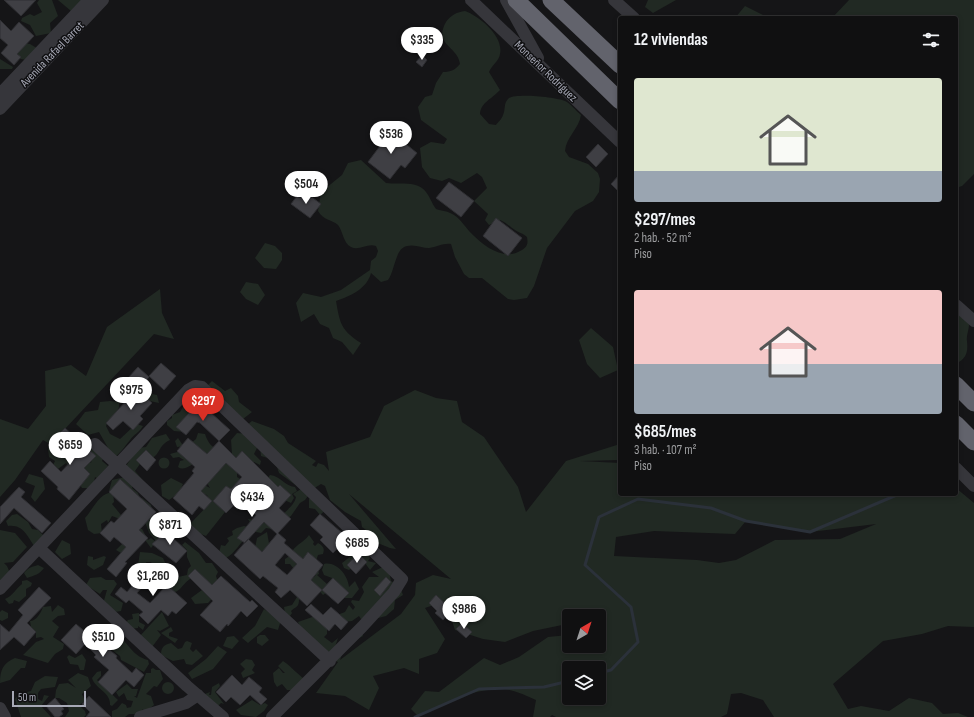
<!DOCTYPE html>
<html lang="es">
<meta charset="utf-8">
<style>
body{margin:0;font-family:"Sofia Sans Condensed",sans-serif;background:#1e1e1f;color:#f1f3f6;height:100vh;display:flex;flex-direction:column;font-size:15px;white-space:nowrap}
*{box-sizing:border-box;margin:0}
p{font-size:13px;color:#9c9d9f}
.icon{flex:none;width:22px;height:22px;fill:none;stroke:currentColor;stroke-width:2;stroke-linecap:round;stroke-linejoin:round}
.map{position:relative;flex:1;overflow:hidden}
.sheet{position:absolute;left:618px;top:16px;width:340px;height:480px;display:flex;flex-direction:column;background:#101011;border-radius:4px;box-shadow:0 2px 6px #0003,0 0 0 1px #303031}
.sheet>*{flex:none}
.needle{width:26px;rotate:39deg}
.fabs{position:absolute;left:562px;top:609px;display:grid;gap:8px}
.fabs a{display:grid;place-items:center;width:44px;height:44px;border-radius:4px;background:#101011;box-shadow:0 2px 6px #0003,0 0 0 1px #303031;font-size:20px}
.scale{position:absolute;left:12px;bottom:10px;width:74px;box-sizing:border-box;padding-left:4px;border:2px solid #a7a9b6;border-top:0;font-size:11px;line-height:14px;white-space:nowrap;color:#a7a9b6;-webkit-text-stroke:3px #101012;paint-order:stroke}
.price{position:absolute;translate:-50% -34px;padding:0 9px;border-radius:14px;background:#fff;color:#222;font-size:13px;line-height:26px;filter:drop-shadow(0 1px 2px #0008)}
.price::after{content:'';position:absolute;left:50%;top:24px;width:12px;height:9px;margin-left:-6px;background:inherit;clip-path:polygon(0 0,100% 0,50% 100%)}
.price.on{background:#d93025;color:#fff}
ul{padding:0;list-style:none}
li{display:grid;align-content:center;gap:8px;height:212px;padding:0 16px}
li span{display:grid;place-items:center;height:124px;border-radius:4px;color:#555}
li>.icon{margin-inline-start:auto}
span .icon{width:72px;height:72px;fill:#fffc;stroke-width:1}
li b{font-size:17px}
h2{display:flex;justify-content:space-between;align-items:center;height:48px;padding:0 16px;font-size:17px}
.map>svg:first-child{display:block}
.green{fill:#212923;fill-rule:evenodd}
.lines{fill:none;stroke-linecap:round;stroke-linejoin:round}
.stream{stroke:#2b313a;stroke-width:3}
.building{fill:#3f3f44;stroke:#2f2f33;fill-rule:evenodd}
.minor{stroke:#36363b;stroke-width:12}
.highway{stroke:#62636c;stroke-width:17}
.labels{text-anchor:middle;stroke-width:3;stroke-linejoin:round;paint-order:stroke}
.street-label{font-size:12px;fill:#a7a9b6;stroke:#101012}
</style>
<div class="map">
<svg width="974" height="717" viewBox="0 0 974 717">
<rect width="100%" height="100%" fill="#151517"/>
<path class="green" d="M 39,0 L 52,0 L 58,16 L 50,23 L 51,33 L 36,36 L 30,25 L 21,21 L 22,18 L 30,14 L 34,16 L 42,12 L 37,3 Z
M 58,0 L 97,0 L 71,11 Z
M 648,0 L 676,0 L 653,13 L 645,7 Z
M 849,0 L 974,0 L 974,174 L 962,186 L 956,188 L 956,18 L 832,18 Z
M 745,6 L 769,18 L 735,18 Z
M 465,11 C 479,16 504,36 500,54 C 499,61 492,65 489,72 L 500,90 C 492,99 481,102 480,114 L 489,124 L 496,125 C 498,122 502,119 503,115 C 506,109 503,103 509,98 C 517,93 556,97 565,101 C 570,103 576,111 581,115 C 579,129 566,137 565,151 L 569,157 L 588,164 L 598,173 L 600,179 L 599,192 L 593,201 L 575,211 L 547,248 L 534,286 L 527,298 L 514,300 L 508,299 L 482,278 L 469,278 L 464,274 L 455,257 L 451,244 C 443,243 437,247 429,248 C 422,248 415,244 407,246 C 395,248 395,271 388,280 L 381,282 L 371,273 C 367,289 350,296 336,301 C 340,324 341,330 361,343 L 353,355 L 342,342 L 333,338 L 329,328 L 320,324 L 314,314 L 301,322 L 296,303 L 303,293 L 321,297 L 341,290 L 370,270 L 371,261 L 376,257 L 378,251 L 376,246 C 367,243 359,251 351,247 C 343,243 343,231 338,225 C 331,219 324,221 318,211 L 321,192 L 342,175 L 348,163 L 361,160 L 386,183 C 399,185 417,180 426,192 C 430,197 432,204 436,209 C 442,211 448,211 454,215 C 462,220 466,229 473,235 C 486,248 505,261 522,250 C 528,246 528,243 527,237 C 523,233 519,233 515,230 C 510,227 507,223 500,220 L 489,225 L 485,220 L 488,214 L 474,201 L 487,188 L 482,177 L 477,173 L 461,183 L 449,178 L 442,181 L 430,178 L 422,167 L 420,148 L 431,142 L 444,144 L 447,139 L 421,120 L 418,107 L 425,97 L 432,95 L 436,83 L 443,72 C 451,72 455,70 460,64 C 458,46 433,45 446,22 C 451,15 457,12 465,11 Z
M 23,43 L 30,44 L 40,50 L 26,60 L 16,58 L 16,49 Z
M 0,59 L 13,67 L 12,69 L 0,69 Z
M 265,243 L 275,246 L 282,253 L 282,260 L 276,269 L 264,268 L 255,258 Z
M 246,282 L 258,284 L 265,295 L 258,305 L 246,299 L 240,292 Z
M 160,289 L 162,313 L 174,339 L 154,334 L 63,431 L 74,436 L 75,441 L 60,443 L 57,446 L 56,452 L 70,456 L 84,464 L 92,462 L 88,460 L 82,447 L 92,449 L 105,455 L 102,461 L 108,466 L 98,479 L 95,477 L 93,488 L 82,488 L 66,463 L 58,469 L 53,465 L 55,461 L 49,457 L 48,449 L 50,444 L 43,440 L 15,480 L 0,497 L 0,419 L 28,429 L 46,406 L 45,371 L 71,365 L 86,376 L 107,327 Z
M 956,296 C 961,304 967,314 969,325 C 969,330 966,336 967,341 C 968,352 967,358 956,364 Z
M 591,328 L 613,347 L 618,370 L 600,378 L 587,364 L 579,340 Z
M 212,381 L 225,391 L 231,388 L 238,396 L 239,402 L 252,412 L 243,419 L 207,386 Z
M 415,390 L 436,398 L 457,401 L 462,422 L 484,437 L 518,487 L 526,512 L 566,461 L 620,444 L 620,460 L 580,461 L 620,463 L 620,494 L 956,494 L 956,488 L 974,503 L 974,627 L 948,626 L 922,634 L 883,641 L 833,684 L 848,709 L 861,706 L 889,711 L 909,698 L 932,703 L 943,714 L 958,713 L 968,717 L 774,717 L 763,700 L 741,693 L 731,694 L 727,714 L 721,717 L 556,717 L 552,715 L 550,717 L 533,717 L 536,700 C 525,695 513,689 501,689 C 471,689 444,704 418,716 L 411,709 L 425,691 L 439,692 L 484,658 L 500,665 L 519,657 L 548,637 L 569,635 L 569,646 L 599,646 L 599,616 L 569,616 L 569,626 L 567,624 L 533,631 L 505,642 L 483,639 L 455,630 L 450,615 L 442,602 L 425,608 L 445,639 L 437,653 L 419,659 L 419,674 L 404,668 L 373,676 L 379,688 L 369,710 L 345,696 L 316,693 L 338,662 L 332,660 L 302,632 L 298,622 L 321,614 L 327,627 L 327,634 L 324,637 L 332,643 L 338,638 L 335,647 L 360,627 L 363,636 L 345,646 L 340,660 L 401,614 L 415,595 L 416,583 L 433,575 L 451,579 L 349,494 L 396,549 C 385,548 383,543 371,542 L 370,533 L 362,527 L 361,521 L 345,512 L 330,500 L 325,486 L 321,484 L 313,489 L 305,500 L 300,503 L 291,516 L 272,529 L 266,528 L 261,533 L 256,532 L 248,519 L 258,521 L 281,517 C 286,510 294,506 296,497 L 293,494 L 301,489 L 279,473 L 277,467 L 268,458 L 261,456 L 260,446 L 247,425 L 252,421 L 274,429 L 284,436 L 288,443 L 316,461 L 312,465 L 316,467 L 318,463 L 324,465 L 329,471 L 326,452 L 370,437 L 384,406 ZM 746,521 L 810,532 L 876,524 L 840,539 L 775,540 L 736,560 L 719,563 L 697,560 L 614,556 L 616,537 L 654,531 L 735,534 ZM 569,668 L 599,668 L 599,698 L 569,698 Z
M 147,393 L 157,395 L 159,403 L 145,400 Z
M 110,401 L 119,402 C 121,413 110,416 106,426 L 110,434 L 120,439 L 136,424 L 143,426 C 138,434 134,434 130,440 C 123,449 121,452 112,460 L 112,455 L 99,432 L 88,435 L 76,424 L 85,412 L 98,410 L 100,402 Z
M 194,406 L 203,408 L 185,432 L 174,431 L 167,425 L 167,421 L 172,418 L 172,415 L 180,412 L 183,407 L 190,408 Z
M 198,433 L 205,434 C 210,449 217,450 232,454 L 231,440 L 237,433 L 248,434 L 258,446 L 254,454 L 261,461 L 260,465 L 254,462 L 249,467 L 237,471 L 237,477 L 242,480 L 245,500 L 237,510 L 235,506 L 228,508 L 218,502 L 225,512 L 206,536 L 195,532 L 189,525 L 211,502 L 207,495 L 201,493 L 201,483 L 210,488 L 195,463 C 189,466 184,471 178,467 L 180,461 L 184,460 L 179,457 L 173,458 L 170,454 L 181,451 L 185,446 L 177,447 L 175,441 L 178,438 L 182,444 L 190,444 L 196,439 Z
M 166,434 L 170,440 C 155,447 163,458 142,461 L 135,471 L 147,485 L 126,466 L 138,448 L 146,447 L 152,438 Z
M158.5 463a5.5 5.5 0 1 1 11 0a5.5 5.5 0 1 1-11 0Z
M 29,474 L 43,478 L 45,489 L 35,502 L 31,497 L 35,486 L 25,482 Z
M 270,475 C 281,476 284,486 295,487 L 297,491 L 292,494 L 294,498 L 291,503 L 282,499 L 267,479 Z
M 125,477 L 134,482 L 132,488 L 138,493 L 140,499 L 142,498 L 151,505 L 154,518 L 156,515 L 163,521 L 160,528 L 166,526 L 174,531 L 157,542 L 149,533 L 144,519 L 115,492 L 109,491 L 112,480 Z
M 171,478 L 183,484 L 179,493 L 169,500 L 162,496 L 161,485 Z
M 113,492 L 114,502 L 112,504 L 121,515 L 120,519 L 112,516 L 108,523 L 107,520 L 101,524 L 102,533 L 94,534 L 88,530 L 85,518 C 94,508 99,493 113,492 Z
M 314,497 L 328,508 L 320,515 L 315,509 L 309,508 L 309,499 Z
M 17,514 L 28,522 L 32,529 L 38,530 L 46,538 L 35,547 C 27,536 23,524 8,526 L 6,521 L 12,515 Z
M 244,526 L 249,527 L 250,535 C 240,541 236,553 226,558 L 219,553 L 221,545 L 225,546 L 229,541 L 227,538 L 233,535 L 232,531 L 237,528 Z
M 138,528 L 142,529 L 148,540 L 151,538 L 156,542 L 151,548 L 145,540 L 121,553 L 116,550 Z
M 0,530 L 15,533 L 27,547 L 13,562 L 4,563 L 7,566 L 10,573 L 0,584 Z
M 267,532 L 270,549 L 259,552 L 255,548 L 257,538 Z
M 309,535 L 314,542 L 313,544 L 315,546 L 318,543 C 323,546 325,548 323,554 L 318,555 L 314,567 L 318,569 L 319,574 L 317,575 L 327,584 L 332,578 L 324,575 L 322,570 L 324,564 C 336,561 348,575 349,587 L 355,581 L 359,589 L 352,598 L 344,598 L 343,591 L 337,585 L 323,595 L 310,581 L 316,575 L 306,578 L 300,575 L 303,583 L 307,581 L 311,587 L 307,592 L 305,592 L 305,600 L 299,599 C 299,608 296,606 291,611 L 292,613 L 290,616 L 285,613 L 284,607 L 292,605 L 297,597 L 296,584 L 290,579 L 291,576 L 297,573 L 290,564 L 285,564 L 285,559 L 291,555 C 293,545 304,543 309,535 Z
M 62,540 L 70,544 L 71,554 L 62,559 L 55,552 Z
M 185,542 L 199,553 L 206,563 L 212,563 L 218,572 L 216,576 L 220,590 L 208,603 L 195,604 L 191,598 L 206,587 L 191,578 C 178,588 182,594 163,593 L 158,573 L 151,562 L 146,562 L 147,566 L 146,573 L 140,571 L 138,565 L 140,552 L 152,553 L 163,558 L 168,569 L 178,577 L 187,575 L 188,569 L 191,566 L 187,557 L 187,550 L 182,545 Z
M 368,555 L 370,558 L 368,561 L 376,563 L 370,570 L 365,563 L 355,564 L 349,570 L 344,568 L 342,563 L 351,556 Z
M 88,556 L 93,557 L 93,560 L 104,556 L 106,557 L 103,565 L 94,570 L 87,565 Z
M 38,565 L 44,568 C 39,575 35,575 27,578 L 24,573 C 29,567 32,567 38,565 Z
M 383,567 L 389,572 L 391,581 L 400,587 L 403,595 L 395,600 L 394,609 L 386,616 L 363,622 L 359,616 L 352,621 L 344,622 L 337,615 L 345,612 L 349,605 L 353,610 L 355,607 L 351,602 L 352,600 L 359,601 L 364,592 L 362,587 L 369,577 L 379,577 L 372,572 Z
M 101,577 L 106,580 L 114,580 L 117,584 L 110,595 L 123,603 L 121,611 L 115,612 L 103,604 L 107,590 L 103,590 L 100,594 L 86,585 L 90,578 Z
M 27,580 L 32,583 L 31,586 L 26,589 L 26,596 L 19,602 L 14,600 L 13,603 L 9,604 L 5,599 C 14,595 15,589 22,584 L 22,581 Z
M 58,605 L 64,609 L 65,615 L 58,616 L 52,621 L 59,627 L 53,637 L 64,644 L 63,649 L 55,654 L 48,663 L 23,655 L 36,642 L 44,639 L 41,637 L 36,638 L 36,632 L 31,627 L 30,621 C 36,621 41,613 43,607 L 51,606 L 52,612 Z
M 264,609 L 281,620 L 278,630 L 267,627 L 248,643 L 242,638 L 255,626 Z
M 2,610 L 8,613 L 8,618 L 2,621 L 0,620 L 0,612 Z
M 162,612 L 169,626 L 160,631 L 157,630 L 161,635 L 152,647 L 139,637 Z
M 139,613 L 139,622 L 145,625 L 143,630 L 138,626 L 138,628 L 130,629 L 125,624 L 128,620 L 133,619 L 132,614 Z
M 171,627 L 173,631 L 169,633 L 169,636 L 178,639 L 175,643 L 161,633 Z
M 117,635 C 129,643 132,656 148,660 L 149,664 L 144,672 L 121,660 L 120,656 L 112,650 L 112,642 Z
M 260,635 L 265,635 L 269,640 L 262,646 L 257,643 L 257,637 Z
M 234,636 L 239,641 L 232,649 L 223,646 L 227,637 Z
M 187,641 L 192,643 L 190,649 L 193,652 L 196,649 L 203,656 L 192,665 L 186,664 L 184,659 L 173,661 L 161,655 C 161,647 164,645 171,643 L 178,649 L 182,648 L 185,642 Z
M 218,646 L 227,652 L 213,669 L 192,679 L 188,673 L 206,659 Z
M 82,654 L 86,660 L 84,670 L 80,670 L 78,665 L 70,664 L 67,657 L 69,655 L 75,658 Z
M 15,658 L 27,661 L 25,668 L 21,668 L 10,680 L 0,683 C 0,670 3,663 15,658 Z
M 246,659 L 252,660 L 255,665 L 252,670 L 255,673 L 243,678 L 241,673 L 245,669 L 240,664 Z
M 283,661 C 292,667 298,675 308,682 L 293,690 L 287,690 L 282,684 L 277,687 L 274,682 L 273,673 L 279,668 L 283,673 L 285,673 L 278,666 Z
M 153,668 L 156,670 L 160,670 L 163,679 L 157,687 L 154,686 L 146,694 L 151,696 L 154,705 L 144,713 L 143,709 L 139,714 L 129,714 L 125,717 L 112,717 L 112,711 L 117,709 L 122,703 L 126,705 L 127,708 L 131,707 L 133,701 L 127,700 L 124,693 L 119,697 L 116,692 L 127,684 L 132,689 L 138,689 L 136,696 L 134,696 L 137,698 L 146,673 L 151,673 L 151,669 Z
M 101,671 L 101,676 L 97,680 L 118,700 L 112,706 L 110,705 C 111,692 95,689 92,678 L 97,672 Z
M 78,673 L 88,677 L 91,686 L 82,694 L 85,701 L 79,705 L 85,711 L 86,715 L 84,717 L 65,717 L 69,711 L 67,703 L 59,698 L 55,698 L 56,690 L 59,684 L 68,683 L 76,688 L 68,680 Z
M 45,676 L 58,677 L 55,687 L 41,689 L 38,693 L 38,699 L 42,701 L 44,695 L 49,696 L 41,706 L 51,717 L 21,717 L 15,699 L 19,694 L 31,691 L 35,682 Z
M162 688a6 6 0 1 1 12 0a6 6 0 1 1-12 0Z
M 219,683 L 220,686 L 215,692 L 224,704 L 221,703 L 216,708 L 205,694 L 210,692 L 209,695 L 211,695 L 212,687 Z
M 252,700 L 260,705 L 265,703 L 268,705 L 264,711 L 256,717 L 241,715 L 236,710 Z"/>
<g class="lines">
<path class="stream" d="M 599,673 L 611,670 L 638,642 L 631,607 L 585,565 L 599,517 L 638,499 L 711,508 L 746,521 L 810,532 L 899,494
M 415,717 L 479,689 L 544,687 L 569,681"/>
</g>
<path class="building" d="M 4,0 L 36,0 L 21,16 Z
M 0,20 L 11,31 L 19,22 L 34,36 L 17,54 L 21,57 L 14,65 L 1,53 L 8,45 L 0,38 Z
M 422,55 L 427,60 L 422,67 L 416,62 Z
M 387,129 L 417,153 L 405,168 L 401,165 L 390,179 L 368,162 L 380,146 L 377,143 Z
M 598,144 L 608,154 L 596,167 L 586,157 Z
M 620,174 L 620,193 L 611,184 Z
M 449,182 L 474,201 L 461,217 L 436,198 Z
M 305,192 L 321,204 L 310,218 L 291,204 L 297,196 L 300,198 Z
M 496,218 L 522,238 L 508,256 L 483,236 Z
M 161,363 L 176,376 L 164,390 L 149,376 Z
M 138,367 L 149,377 L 139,389 L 128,378 Z
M 137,389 L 152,403 L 140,416 L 143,419 L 133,430 L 123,421 L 113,430 L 106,423 Z
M 199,402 L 230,430 L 219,441 L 200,423 L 197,422 L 186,435 L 176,427 Z
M 65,428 L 96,456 L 84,468 L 90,474 L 69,500 L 57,489 L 58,487 L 41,471 L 50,461 L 61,472 L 73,459 L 60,447 L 63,444 L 56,437 Z
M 188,438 L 207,454 L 219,441 L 236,458 L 242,451 L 278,487 L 280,485 L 291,495 L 279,508 L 291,519 L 278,533 L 286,540 L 284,543 L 303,559 L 308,552 L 323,565 L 311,580 L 322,590 L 307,606 L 290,590 L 281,598 L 275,592 L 278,588 L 263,576 L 260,579 L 234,555 L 248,539 L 262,552 L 277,534 L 264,522 L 245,543 L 237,538 L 256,515 L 239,500 L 226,513 L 213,501 L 226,486 L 231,489 L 242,477 L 226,463 L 201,491 L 212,501 L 204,510 L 199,506 L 192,515 L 173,498 L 194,473 L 192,471 L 195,467 L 177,451 ZM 285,553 L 297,564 L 287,575 L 275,565 Z
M 146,450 L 156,460 L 147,471 L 136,460 Z
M 120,479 L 156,512 L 139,530 L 148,538 L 125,562 L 127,563 L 116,577 L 107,569 L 126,547 L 114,537 L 110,542 L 100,533 L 111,521 L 114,523 L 127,509 L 109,492 Z
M 19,487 L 25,492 L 21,497 L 51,523 L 42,533 L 14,508 L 0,524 L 0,507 Z
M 320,514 L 348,538 L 333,553 L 320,540 L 323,537 L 310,525 Z
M 170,528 L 178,535 L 174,539 L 187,551 L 176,563 L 152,544 Z
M 358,553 L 367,562 L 356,574 L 347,565 Z
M 157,568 L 171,580 L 167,585 L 187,603 L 176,614 L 172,611 L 168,616 L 161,610 L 148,624 L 139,615 L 143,612 L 129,600 L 126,603 L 115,594 L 121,587 L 127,592 L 143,573 L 150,578 L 137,593 L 150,603 L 164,588 L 150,577 Z
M 195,569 L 212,585 L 221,576 L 250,602 L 252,600 L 258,606 L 247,617 L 241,611 L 228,626 L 227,624 L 220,632 L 200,615 L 213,601 L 188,576 Z
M 386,577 L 391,582 L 380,596 L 374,590 Z
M 333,578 L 349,593 L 338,604 L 322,590 Z
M 39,587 L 51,598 L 27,623 L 36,632 L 24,646 L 14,637 L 0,650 L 0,624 L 9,632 L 23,615 L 18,610 Z
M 436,595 L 452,610 L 443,620 L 435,613 L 437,611 L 429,603 Z
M 311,604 L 323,615 L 331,607 L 348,622 L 341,630 L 335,624 L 329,631 L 305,610 Z
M 462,623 L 472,632 L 466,638 L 456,629 Z
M 76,624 L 91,637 L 99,628 L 110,639 L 104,645 L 117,656 L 116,658 L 132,673 L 136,668 L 144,675 L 134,687 L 126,680 L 112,695 L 98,682 L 109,670 L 94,657 L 96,655 L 85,644 L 76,654 L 61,640 Z
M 232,675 L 242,685 L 249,677 L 262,688 L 259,692 L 267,699 L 261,705 L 250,695 L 240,705 L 231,697 L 226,702 L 216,692 Z
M 89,696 L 111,717 L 86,717 L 90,712 L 82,704 Z
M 55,698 L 64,709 L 61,711 L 63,714 L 59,717 L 55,717 L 46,706 Z"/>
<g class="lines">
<path class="minor" d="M 471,0 L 620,142
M 506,0 L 538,58
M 614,0 L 634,18
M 0,94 L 89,0
M 0,109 L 103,0
M 956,305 L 974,321
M 95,444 L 330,661
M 956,468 L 974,486
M 39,548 L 187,686 L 223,717
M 0,589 L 188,390 L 195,386 L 202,387 L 402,579 L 394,592 L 362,627 L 272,717
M 0,708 L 5,717
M 140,717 L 186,703 L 198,695"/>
<path class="highway" d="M 516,0 L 620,101
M 551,0 L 620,65
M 956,385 L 974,403
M 956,424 L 974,442"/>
</g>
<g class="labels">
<g class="street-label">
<text transform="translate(52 54) rotate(-46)" y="4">Avenida Rafael Barret</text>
<text transform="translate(546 71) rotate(44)" y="4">Monseñor Rodríguez</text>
</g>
</g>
</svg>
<div class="fabs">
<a><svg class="needle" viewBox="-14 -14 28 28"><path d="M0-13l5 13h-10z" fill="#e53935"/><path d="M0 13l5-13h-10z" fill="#9c9d9f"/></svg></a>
<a><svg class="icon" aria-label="layers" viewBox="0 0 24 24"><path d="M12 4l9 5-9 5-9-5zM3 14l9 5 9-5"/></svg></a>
</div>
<div class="scale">50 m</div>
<b class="price" style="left:422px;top:61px">$335</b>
<b class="price" style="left:391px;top:155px">$536</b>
<b class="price" style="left:306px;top:205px">$504</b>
<b class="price" style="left:131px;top:411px">$975</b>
<b class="price on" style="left:203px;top:422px">$297</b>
<b class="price" style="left:70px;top:466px">$659</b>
<b class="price" style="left:252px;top:518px">$434</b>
<b class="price" style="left:170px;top:546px">$871</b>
<b class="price" style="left:357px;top:564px">$685</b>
<b class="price" style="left:153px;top:597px">$1,260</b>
<b class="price" style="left:464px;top:630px">$986</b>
<b class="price" style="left:103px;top:658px">$510</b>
<section class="sheet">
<h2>12 viviendas<svg class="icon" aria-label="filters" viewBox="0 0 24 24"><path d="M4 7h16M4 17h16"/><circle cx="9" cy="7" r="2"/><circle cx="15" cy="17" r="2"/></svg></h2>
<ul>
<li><span style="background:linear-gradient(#dfe7d0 75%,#9aa5b1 0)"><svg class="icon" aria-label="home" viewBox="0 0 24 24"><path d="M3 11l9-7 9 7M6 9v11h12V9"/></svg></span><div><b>$297/mes</b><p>2 hab. · 52 m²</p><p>Piso</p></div></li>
<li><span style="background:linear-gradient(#f6c9c9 60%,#9aa5b1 0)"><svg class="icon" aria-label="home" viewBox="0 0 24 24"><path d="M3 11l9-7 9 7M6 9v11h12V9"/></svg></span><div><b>$685/mes</b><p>3 hab. · 107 m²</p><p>Piso</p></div></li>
</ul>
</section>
</div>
